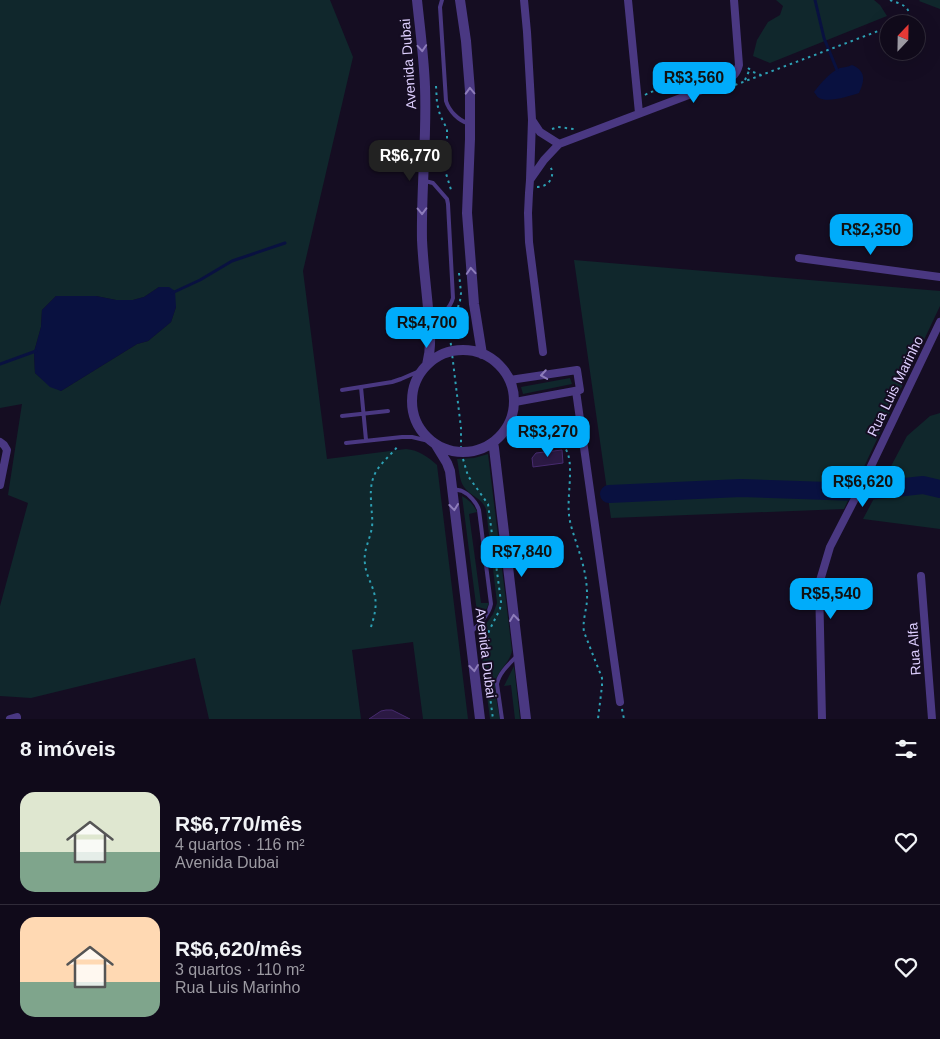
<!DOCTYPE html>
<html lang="pt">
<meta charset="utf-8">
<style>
body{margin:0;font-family:Helvetica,sans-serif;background:#191323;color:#f1f3f6;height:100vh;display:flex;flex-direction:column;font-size:19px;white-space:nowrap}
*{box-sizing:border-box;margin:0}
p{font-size:16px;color:#9c9aa2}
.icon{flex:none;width:28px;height:28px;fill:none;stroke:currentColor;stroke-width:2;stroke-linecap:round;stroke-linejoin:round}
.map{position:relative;height:719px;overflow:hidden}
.side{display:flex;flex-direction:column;background:#100a1a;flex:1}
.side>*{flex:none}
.needle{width:32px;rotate:22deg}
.buttons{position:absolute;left:880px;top:15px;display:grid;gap:10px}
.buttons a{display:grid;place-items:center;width:45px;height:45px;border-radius:50%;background:#100a1a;box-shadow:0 5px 20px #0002,0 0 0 1px #302b39;font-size:25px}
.price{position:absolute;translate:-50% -42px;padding:0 11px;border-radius:10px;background:#00acfa;color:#111;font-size:16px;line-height:32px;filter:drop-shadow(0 1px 2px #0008)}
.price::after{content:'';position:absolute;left:50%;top:30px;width:15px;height:11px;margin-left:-8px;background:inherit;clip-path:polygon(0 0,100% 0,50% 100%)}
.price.current{background:#222;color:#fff}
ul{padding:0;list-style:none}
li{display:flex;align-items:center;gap:15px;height:125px;padding:0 20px}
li+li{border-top:1px solid #302b39}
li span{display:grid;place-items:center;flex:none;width:140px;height:100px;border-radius:15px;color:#555}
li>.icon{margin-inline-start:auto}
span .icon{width:60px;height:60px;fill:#fffc;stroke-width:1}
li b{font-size:21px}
h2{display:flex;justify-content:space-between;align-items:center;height:60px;padding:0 20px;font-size:21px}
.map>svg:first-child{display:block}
.green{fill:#10272c;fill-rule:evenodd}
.water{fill:#091140}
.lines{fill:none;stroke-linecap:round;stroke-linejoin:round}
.stream{stroke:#091140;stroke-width:3}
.river{stroke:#091140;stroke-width:18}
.building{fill:#2b1943;stroke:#472b6f}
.path{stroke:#2da0b4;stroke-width:2;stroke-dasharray:2.5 4;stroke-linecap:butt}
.service{stroke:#4a3882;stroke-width:4}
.minor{stroke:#4a3882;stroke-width:8}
.tertiary{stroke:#4a3882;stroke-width:10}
.oneway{stroke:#8d7cba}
.labels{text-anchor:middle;stroke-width:4;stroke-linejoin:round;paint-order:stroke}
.street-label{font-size:14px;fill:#decfff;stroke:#150d22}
</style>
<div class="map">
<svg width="940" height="719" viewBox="0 0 940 719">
<rect width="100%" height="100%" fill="#150d22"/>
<path class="green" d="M 0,0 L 330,0 L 353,57 L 303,271 L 327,459 L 406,449 C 419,450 428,457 437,465 L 468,719 L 423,719 L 413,642 L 352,650 L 361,719 L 209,719 L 195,658 L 31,698 L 0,696 L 0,606 L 28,503 L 8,495 L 22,404 L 0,408 ZM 159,287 L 176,307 L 171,322 L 148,341 L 137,344 L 61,391 L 43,380 L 35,373 L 34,352 L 41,327 L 42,310 L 56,296 L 96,296 L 116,300 L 133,300 L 144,297 Z
M 776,0 L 874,0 L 880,5 L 887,16 L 770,63 L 753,56 L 757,40 L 768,22 L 780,15 L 783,6 Z
M 920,0 L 940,0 L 940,9 L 919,1 Z
M 574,260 L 940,291 L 940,306 L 844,509 L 611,518 Z
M 570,378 L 572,384 L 523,394 L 521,387 Z
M 940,413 L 940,529 L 863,519 L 907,436 L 930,416 Z
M 488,454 L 512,651 C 510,661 502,667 498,675 C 492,685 498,707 500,719 L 490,719 L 479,634 L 493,614 L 497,603 L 486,509 C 482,498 470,496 464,487 C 459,480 459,468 457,459 L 474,458 Z
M 462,496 C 469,500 474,505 477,512 L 469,514 L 481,603 L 489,603 L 487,608 L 478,620 Z
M 514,666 L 520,719 L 515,719 L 511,685 L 504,686 Z"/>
<path class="water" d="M 852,65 C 866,71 865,80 859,93 C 850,96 828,103 819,98 C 817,97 816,94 814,92 C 821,83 830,72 840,68 C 844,67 848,67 852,65 Z
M 159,287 L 169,287 L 175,291 L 176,307 L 171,322 L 148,341 L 137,344 L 61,391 L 50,387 L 35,373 L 34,352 L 41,327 L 42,310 L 56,296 L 96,296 L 116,300 L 133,300 L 144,297 Z"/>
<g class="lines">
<path class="stream" d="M 815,0 L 824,38 L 837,70
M 172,293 L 200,280 L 232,261 L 285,243
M 0,364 L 36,351"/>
<path class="river" d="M 609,494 L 741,488 L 859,492 L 923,485 L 940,489"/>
</g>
<path class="building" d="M 562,450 L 563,463 L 533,467 L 532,458 L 536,453 Z
M 386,710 L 392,710 L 410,719 L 369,719 L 381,711 Z"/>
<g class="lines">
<path class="path" d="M 890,0 C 900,4 913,6 907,19 L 897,24
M 748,68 L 753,72 L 761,75
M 745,80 L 749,71
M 735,85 L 889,27
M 436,86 L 437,103 L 440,115 L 447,129 L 447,146 L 444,167 L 452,193
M 645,95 C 655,89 663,90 674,91
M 552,129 L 558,127 L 574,129
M 537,187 C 549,187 556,176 550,166
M 459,273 L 461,293 L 460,301 L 452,326 L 450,337 L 461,428 L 461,452 L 468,476 L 488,504 L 501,602 L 500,609 L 489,631 L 486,643 L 486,667 L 493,719
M 502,435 C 515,435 541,428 551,434 C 559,437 565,446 568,454 C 573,470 567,497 569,515 C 570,525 574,535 577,545 C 582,560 587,577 587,594 C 588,607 582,619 584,632 L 602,678 L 602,686 L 598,719
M 371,627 C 374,617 377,607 375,597 C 373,585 366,576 365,564 C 363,550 370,540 372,527 C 373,518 371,509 371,500 C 369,470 382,465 399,445
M 622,709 L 624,719"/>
<path class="service" d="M 442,0 L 440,7 L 446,101 C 449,111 459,121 468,123
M 425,181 L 433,183 L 447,199 L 448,204 L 453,298 C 450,309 440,317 432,324
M 361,387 L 366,440
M 342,390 L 392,382 L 401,379 L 424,369
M 342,416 L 388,411
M 346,443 L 402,437 L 412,437 L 433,442
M 454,489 C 457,490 460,490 462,491 C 469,494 477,503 479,510 L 491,604 C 489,615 480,624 472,631
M 502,719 L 497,684 C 499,673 509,664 517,656"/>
<path class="minor" d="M 524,0 L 527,32 L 532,120 L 540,132 L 559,144 L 544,160 L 530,180 L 529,193 L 528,213 L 529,242 L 543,352
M 628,0 L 639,113
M 559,144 L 723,82 C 732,77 736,76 739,65 L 734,0
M 530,180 L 532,120
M 799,258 L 940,277
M 510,380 L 577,370 L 580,390 L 515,402
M 576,391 L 620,702
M 0,442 L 4,445 L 7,450 L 0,485
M 921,576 L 932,719
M 10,719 L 17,717 L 17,719
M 822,719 L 819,584 L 830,547 L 862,485 L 940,322"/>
<path class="tertiary" d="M 417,0 C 420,29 424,58 425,87 C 427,138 421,189 422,240 C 423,263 426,285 428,308 C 430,329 432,345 427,365
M 460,0 L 466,41 L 470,91 L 470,139 L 467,213 L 474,304 L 482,354
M412 401a51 51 0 1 1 102 0a51 51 0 1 1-102 0Z
M 493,443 L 494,448 L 526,719
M 436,445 L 447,463 L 450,471 L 480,719"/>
</g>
<defs><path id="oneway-chevron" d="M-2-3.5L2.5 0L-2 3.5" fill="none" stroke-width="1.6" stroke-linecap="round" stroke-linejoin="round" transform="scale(1.25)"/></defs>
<g class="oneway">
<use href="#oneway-chevron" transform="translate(422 48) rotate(86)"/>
<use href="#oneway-chevron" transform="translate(470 91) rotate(-92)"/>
<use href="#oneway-chevron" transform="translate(422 211) rotate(89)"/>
<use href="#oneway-chevron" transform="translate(471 271) rotate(-94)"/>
<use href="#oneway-chevron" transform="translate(544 375) rotate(171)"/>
<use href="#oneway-chevron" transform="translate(454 507) rotate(83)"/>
<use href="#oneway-chevron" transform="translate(514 618) rotate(-97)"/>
<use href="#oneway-chevron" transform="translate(474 668) rotate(83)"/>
</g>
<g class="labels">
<g class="street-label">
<text transform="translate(408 64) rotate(-94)" y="5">Avenida Dubai</text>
<text transform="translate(895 386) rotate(-64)" y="5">Rua Luis Marinho</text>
<text transform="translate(914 649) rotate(-94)" y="5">Rua Alfa</text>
<text transform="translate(486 653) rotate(83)" y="5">Avenida Dubai</text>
</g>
</g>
</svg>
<div class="buttons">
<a><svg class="needle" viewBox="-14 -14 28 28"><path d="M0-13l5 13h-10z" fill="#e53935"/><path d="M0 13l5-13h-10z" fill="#9c9aa2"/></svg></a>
</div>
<b class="price" style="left:694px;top:104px">R$3,560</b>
<b class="price current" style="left:410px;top:182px">R$6,770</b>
<b class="price" style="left:871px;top:256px">R$2,350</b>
<b class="price" style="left:427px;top:349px">R$4,700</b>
<b class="price" style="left:548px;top:458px">R$3,270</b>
<b class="price" style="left:863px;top:508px">R$6,620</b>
<b class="price" style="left:522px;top:578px">R$7,840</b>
<b class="price" style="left:831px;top:620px">R$5,540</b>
</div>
<section class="side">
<h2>8 imóveis<svg class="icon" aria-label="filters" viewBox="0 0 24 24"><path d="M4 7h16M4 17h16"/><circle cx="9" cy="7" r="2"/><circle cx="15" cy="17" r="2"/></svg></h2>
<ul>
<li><span style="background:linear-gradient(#dfe7d0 60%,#7fa58c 0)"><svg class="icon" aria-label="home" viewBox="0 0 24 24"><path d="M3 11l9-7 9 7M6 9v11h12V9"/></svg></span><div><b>R$6,770/mês</b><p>4 quartos · 116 m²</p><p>Avenida Dubai</p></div><svg class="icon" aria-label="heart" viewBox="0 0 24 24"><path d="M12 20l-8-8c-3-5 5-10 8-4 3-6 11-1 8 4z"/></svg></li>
<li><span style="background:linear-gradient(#ffd9b3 65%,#7fa58c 0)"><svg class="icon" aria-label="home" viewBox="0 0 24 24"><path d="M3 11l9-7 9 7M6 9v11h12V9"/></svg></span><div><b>R$6,620/mês</b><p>3 quartos · 110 m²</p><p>Rua Luis Marinho</p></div><svg class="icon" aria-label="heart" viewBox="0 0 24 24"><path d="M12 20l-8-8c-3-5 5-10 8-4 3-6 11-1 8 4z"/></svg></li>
</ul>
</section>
